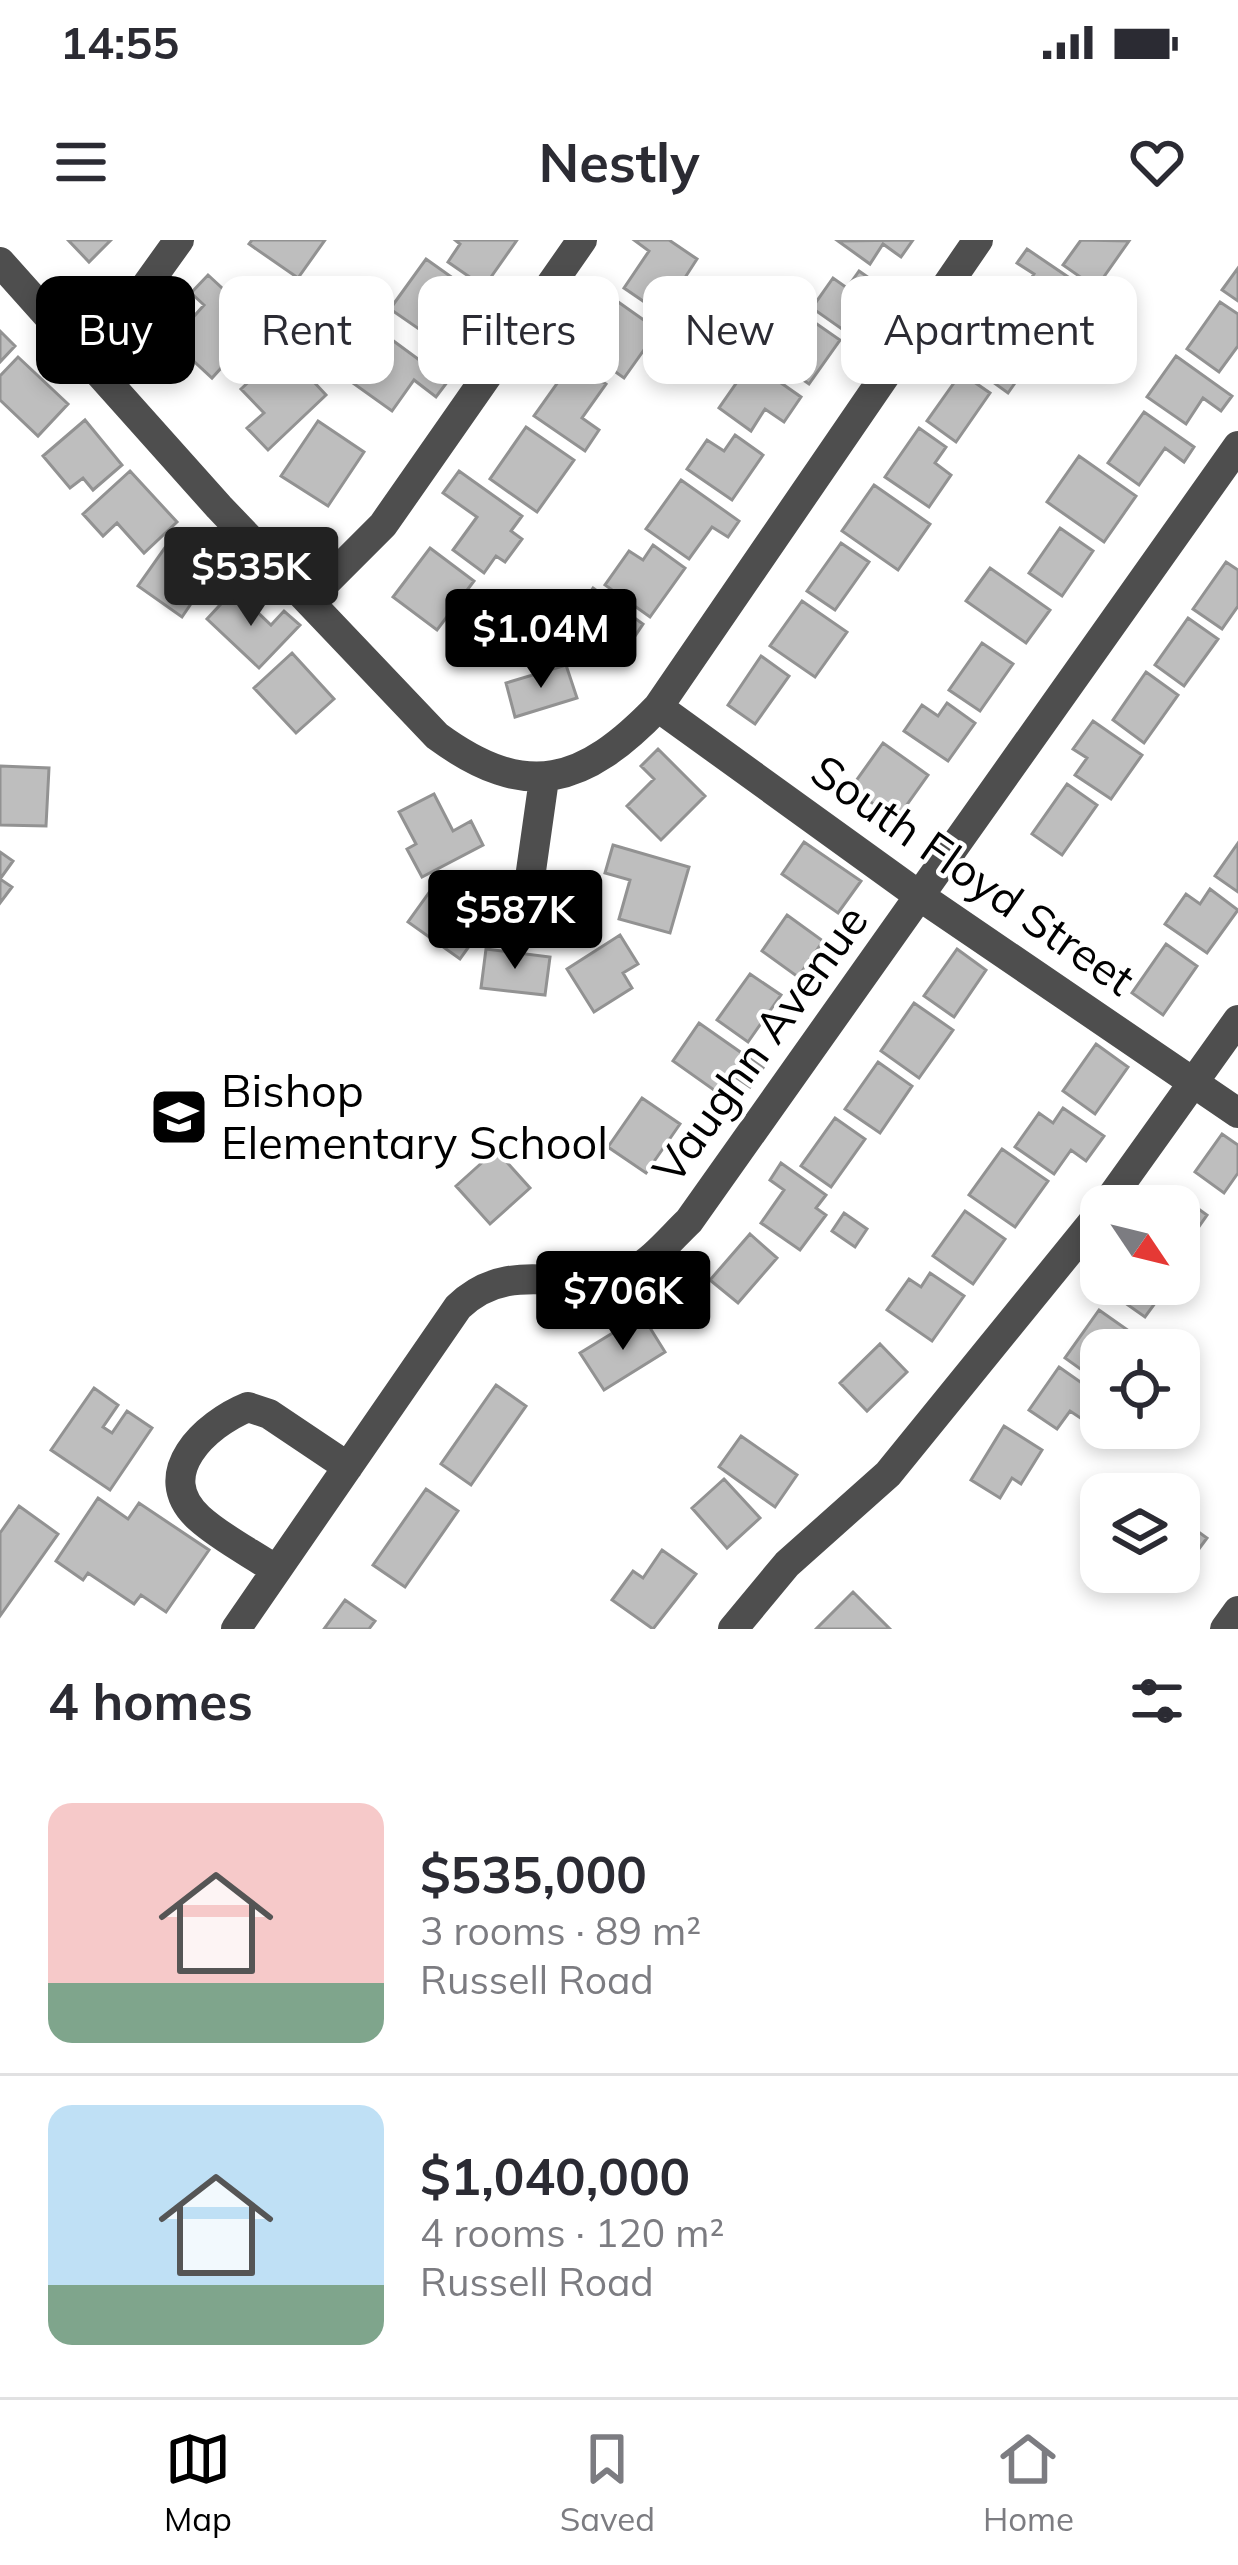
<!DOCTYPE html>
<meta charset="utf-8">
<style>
body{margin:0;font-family:Mulish,sans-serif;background:#f2f2f3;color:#2b2b33;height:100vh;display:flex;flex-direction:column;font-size:45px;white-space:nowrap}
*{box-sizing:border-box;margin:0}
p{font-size:39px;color:#7c7c81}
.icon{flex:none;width:66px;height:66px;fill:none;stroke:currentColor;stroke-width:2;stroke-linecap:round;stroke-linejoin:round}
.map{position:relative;height:1389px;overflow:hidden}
.side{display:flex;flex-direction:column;background:#fff;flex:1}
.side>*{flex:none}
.hud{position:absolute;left:36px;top:36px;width:1167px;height:108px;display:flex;gap:24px}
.needle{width:78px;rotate:125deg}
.buttons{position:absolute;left:1080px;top:945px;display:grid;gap:24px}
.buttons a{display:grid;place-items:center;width:120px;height:120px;border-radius:24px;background:#fff;box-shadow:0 6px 18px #0003;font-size:60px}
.price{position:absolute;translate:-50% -102px;padding:0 27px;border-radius:12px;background:#000;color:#fff;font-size:39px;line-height:78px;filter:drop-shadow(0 3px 6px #0008)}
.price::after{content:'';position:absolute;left:50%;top:72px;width:36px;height:27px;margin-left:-18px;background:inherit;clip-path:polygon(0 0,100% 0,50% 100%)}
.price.active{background:#222;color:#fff}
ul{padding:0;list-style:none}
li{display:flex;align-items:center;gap:36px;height:300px;padding:0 48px}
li+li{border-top:3px solid #e1e1e2}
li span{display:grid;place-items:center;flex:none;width:336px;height:240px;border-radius:24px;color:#555}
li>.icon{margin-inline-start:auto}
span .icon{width:144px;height:144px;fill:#fffc;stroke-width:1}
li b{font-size:51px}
h2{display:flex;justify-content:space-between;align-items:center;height:144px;padding:0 48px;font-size:51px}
.pill{padding:0 42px;border-radius:24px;background:#fff;box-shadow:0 6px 18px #0003;font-size:42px;line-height:108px}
.pill.active{background:#000;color:#fff}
.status{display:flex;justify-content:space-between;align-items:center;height:84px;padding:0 60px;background:#fff;direction:ltr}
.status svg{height:33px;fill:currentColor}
header{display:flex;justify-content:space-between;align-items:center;height:156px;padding:0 48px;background:#fff;font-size:54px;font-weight:700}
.tab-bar{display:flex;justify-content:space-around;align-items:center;height:168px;border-top:3px solid #e1e1e2;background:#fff;font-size:33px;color:#7c7c81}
.tab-bar a{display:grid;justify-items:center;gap:6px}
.tab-bar .active{color:#000}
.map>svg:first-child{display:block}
.building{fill:#bebebe;stroke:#929292;stroke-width:3}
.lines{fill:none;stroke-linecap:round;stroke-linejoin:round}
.minor{stroke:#4e4e4e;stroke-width:30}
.labels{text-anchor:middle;stroke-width:9;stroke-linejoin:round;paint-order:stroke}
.street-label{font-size:45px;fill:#000;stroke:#fff}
.poi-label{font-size:45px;fill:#000;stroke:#fff;text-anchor:start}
</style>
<div class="status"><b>14:55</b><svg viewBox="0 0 49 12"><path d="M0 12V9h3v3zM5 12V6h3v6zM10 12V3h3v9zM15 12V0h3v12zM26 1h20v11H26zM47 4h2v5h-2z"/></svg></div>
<header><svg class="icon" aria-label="menu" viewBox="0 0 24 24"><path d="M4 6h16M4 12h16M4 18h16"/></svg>Nestly<svg class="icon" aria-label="heart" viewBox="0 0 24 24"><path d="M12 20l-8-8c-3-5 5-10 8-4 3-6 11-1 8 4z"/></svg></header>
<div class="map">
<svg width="1238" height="1389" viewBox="0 0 1238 1389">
<rect width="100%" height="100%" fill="#fff"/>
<path class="building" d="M 68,0 L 111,0 L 89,22 Z
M 252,0 L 325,0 L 298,38 L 249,4 Z
M 455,0 L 517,0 L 484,47 L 448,22 L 460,4 Z
M 634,0 L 669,0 L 697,19 L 686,36 L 700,46 L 687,65 L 671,55 L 659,72 L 624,48 L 649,11 Z
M 913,0 L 901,17 L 883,4 L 870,24 L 838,1 Z
M 1081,0 L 1129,1 L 1096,48 L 1063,25 Z
M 1027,9 L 1074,41 L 1040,90 L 1010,69 L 1034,34 L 1017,23 Z
M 426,19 L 467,48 L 432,98 L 390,69 Z
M 1238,28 L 1238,61 L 1222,50 Z
M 859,31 L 882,47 L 849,94 L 812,68 L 833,38 L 847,48 Z
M 208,35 L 261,84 L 212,138 L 172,101 L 204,65 L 191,53 Z
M 614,59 L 658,90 L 624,138 L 590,114 L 600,100 L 590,93 Z
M 1220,62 L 1238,74 L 1238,106 L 1219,132 L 1187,109 Z
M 801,73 L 840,100 L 809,144 L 770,117 Z
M 998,75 L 1041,106 L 1008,153 L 965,122 Z
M 0,91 L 15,106 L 0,122 Z
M 384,94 L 448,141 L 436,157 L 414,140 L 392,171 L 350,141 Z
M 1176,116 L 1232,156 L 1221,171 L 1203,158 L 1186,184 L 1147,157 Z
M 18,117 L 68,164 L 38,196 L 0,160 L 0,136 Z
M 573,121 L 606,144 L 582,178 L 599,190 L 585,211 L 534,176 Z
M 270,122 L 287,139 L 300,127 L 326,155 L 268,210 L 247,188 L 264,173 L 241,149 Z
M 751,122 L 801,157 L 784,182 L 765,169 L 751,191 L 719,168 Z
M 961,133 L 990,153 L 956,202 L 927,181 Z
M 1144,172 L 1194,207 L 1184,222 L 1165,208 L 1139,245 L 1108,223 Z
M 85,180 L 122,225 L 93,250 L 83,238 L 70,248 L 43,216 Z
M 318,181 L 364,212 L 328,266 L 281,236 Z
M 526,187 L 574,220 L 537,272 L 490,239 Z
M 919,188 L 946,207 L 935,223 L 951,235 L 929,267 L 885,237 Z
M 735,195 L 763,215 L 732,260 L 687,229 L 707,200 L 724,211 Z
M 1079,216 L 1136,256 L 1104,302 L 1047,262 Z
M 130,231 L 177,282 L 144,313 L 117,283 L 103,296 L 83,274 Z
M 459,231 L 522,276 L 511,291 L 522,299 L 505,322 L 496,316 L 484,333 L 453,310 L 477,277 L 443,253 Z
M 681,240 L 739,281 L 728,297 L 712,287 L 689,319 L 646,289 Z
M 874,245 L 930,284 L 898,330 L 842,291 Z
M 1060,288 L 1093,311 L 1062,356 L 1029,333 Z
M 169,302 L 216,327 L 182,377 L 138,346 Z
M 841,303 L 869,322 L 835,370 L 807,351 Z
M 653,305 L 685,328 L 650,377 L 605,345 L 629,311 L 643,320 Z
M 430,308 L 474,341 L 437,390 L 393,357 Z
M 1226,322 L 1238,330 L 1238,366 L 1222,389 L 1193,369 Z
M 990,328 L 1050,370 L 1026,403 L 966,361 Z
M 593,348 L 643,384 L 623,414 L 606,402 L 594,419 L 560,395 Z
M 234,350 L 271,385 L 284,371 L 300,385 L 259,428 L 207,379 Z
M 802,361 L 847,392 L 815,437 L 770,406 Z
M 1188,378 L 1218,399 L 1184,446 L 1155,425 Z
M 982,403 L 1013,424 L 980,471 L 949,450 Z
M 292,413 L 334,459 L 296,493 L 254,448 Z
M 761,416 L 789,436 L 755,484 L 728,465 Z
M 566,425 L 577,458 L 515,477 L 506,443 Z
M 1146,432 L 1178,455 L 1144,503 L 1113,480 Z
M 947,463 L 975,483 L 948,521 L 904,491 L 922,465 L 938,476 Z
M 1093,481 L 1142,515 L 1111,559 L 1075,535 L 1087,518 L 1073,509 Z
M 883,503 L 928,535 L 896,580 L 851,548 Z
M 658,509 L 705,556 L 661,600 L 627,566 L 654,539 L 641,526 Z
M 0,526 L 49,528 L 46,586 L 0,585 Z
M 1067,544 L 1097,565 L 1062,615 L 1032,594 Z
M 434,554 L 453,591 L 471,581 L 483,605 L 422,637 L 407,609 L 416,604 L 399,572 Z
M 804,602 L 861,641 L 838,673 L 782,634 Z
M 1238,603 L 1238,652 L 1215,636 Z
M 613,605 L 689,627 L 670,693 L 619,679 L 630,640 L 605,633 Z
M 0,612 L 13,621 L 0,639 L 12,647 L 0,663 Z
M 441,636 L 476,660 L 487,645 L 504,658 L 460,719 L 408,682 Z
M 1210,649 L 1238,670 L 1207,713 L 1165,684 L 1186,654 L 1200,664 Z
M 787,675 L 823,701 L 798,737 L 762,711 Z
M 620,695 L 638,724 L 623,733 L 632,748 L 594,772 L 567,729 Z
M 1166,704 L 1197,726 L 1163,775 L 1132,753 Z
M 486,709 L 550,717 L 545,755 L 481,748 Z
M 957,709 L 986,730 L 954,777 L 924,756 Z
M 750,734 L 781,755 L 748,802 L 717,780 Z
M 914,763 L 953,790 L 919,838 L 881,811 Z
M 699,783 L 763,828 L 750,847 L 734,836 L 721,855 L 673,821 Z
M 1096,804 L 1128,827 L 1095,874 L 1063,851 Z
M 878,822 L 912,846 L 880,893 L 845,869 Z
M 642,858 L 680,884 L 646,933 L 608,907 Z
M 1063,868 L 1104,896 L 1086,921 L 1071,910 L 1054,934 L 1015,907 L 1039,873 L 1053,883 Z
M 835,878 L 865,899 L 831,947 L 801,926 Z
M 1222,894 L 1238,905 L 1238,933 L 1224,953 L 1195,932 Z
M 1002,909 L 1048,941 L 1015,987 L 969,955 Z
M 496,910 L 530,948 L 490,984 L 456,946 Z
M 781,923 L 826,955 L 816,968 L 826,975 L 800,1010 L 761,983 L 784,950 L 770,940 Z
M 1179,955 L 1207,975 L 1179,1015 L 1179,966 L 1171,966 Z
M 965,971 L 1005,999 L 973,1044 L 933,1016 Z
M 844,973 L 867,989 L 855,1007 L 832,991 Z
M 750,994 L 777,1018 L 738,1063 L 710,1040 Z
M 930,1033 L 964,1056 L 932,1101 L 887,1070 L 909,1039 L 921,1047 Z
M 1113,1044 L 1169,1044 L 1145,1077 L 1108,1051 Z
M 1099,1070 L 1139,1098 L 1130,1110 L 1101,1110 L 1101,1127 L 1093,1138 L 1065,1118 Z
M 642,1075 L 665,1112 L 604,1150 L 580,1113 Z
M 880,1104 L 907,1132 L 867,1171 L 840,1143 Z
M 1059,1127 L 1099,1155 L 1082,1179 L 1070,1171 L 1057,1189 L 1029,1170 Z
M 496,1145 L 526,1166 L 471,1245 L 441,1224 Z
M 94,1148 L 118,1165 L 103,1187 L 112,1193 L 127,1171 L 152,1188 L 110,1250 L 51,1210 Z
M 1004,1186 L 1042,1210 L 1021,1244 L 1012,1238 L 1000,1258 L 971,1240 Z
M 741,1196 L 797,1235 L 775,1267 L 719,1227 Z
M 724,1239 L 760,1278 L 727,1308 L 692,1268 Z
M 426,1249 L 458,1271 L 405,1347 L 373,1325 Z
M 98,1258 L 128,1279 L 139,1263 L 209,1310 L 166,1372 L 141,1355 L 134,1364 L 88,1333 L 83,1340 L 56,1321 Z
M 19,1266 L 58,1294 L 0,1376 L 0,1293 Z
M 1179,1278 L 1207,1298 L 1181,1333 L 1179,1332 Z
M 662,1310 L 696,1334 L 653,1389 L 612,1360 L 633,1331 L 643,1338 Z
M 853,1352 L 890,1389 L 816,1389 Z
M 345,1360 L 375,1381 L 369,1389 L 324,1389 Z"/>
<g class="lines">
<path class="minor" d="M 0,22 L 219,267 L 437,496 C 527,562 584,544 658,467 L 978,0
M 90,124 L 179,0
M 308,360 L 383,285 L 582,0
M 658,467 L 921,657 L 1238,873
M 529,645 L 544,539
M 1105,966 L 1238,780
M 276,1330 C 251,1313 221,1298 199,1278 C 151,1234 206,1184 248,1167 L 269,1174 L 348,1227
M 236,1389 L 458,1067 C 513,1014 573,1058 631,1032 C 652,1022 672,997 689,981 L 1238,206
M 733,1389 L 787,1324 L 888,1234 L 1101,972
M 1225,1389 L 1238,1371"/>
</g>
<defs>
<symbol id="school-square" viewBox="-11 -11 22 22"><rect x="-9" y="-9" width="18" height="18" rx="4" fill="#000" stroke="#fff"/><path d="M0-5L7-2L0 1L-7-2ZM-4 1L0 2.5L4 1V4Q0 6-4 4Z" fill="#fff"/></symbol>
</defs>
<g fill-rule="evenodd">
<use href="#school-square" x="146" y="844" width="66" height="66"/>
</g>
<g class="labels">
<g class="street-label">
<text transform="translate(973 635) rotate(35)" y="16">South Floyd Street</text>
<text transform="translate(760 804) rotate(-54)" y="16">Vaughn Avenue</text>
</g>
<g class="poi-label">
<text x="221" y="867">Bishop<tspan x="221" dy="52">Elementary School</tspan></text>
</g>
</g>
</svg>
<div class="buttons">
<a><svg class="needle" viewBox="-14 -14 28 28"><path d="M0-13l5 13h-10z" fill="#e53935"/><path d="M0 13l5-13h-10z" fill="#7c7c81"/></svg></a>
<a><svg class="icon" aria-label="locate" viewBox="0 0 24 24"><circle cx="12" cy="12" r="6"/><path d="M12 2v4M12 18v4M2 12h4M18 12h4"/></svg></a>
<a><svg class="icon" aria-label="layers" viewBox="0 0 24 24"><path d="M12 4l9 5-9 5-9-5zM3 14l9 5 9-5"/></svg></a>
</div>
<b class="price active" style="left:251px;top:389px">$535K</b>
<b class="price" style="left:541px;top:451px">$1.04M</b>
<b class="price" style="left:515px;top:732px">$587K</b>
<b class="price" style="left:623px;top:1113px">$706K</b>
<div class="hud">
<a class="pill active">Buy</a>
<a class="pill">Rent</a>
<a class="pill">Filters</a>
<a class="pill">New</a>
<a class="pill">Apartment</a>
</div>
</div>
<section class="side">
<h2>4 homes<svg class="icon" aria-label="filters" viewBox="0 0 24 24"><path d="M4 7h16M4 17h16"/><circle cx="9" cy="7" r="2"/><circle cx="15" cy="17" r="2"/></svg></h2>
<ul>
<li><span style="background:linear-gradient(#f6c9c9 75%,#7fa58c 0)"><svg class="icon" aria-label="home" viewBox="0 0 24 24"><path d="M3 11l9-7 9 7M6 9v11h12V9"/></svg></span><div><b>$535,000</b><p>3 rooms · 89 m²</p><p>Russell Road</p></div></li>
<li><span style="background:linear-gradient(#bfe0f5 75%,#7fa58c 0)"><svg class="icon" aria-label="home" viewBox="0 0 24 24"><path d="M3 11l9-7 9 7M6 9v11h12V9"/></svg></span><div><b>$1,040,000</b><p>4 rooms · 120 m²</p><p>Russell Road</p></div></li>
</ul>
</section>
<nav class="tab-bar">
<a class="active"><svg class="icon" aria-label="map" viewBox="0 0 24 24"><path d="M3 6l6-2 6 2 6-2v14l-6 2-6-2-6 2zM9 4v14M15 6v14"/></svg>Map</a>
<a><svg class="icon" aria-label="saved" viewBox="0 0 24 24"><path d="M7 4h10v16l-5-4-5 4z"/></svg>Saved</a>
<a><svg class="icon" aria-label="home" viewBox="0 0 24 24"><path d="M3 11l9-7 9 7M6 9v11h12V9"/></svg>Home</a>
</nav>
